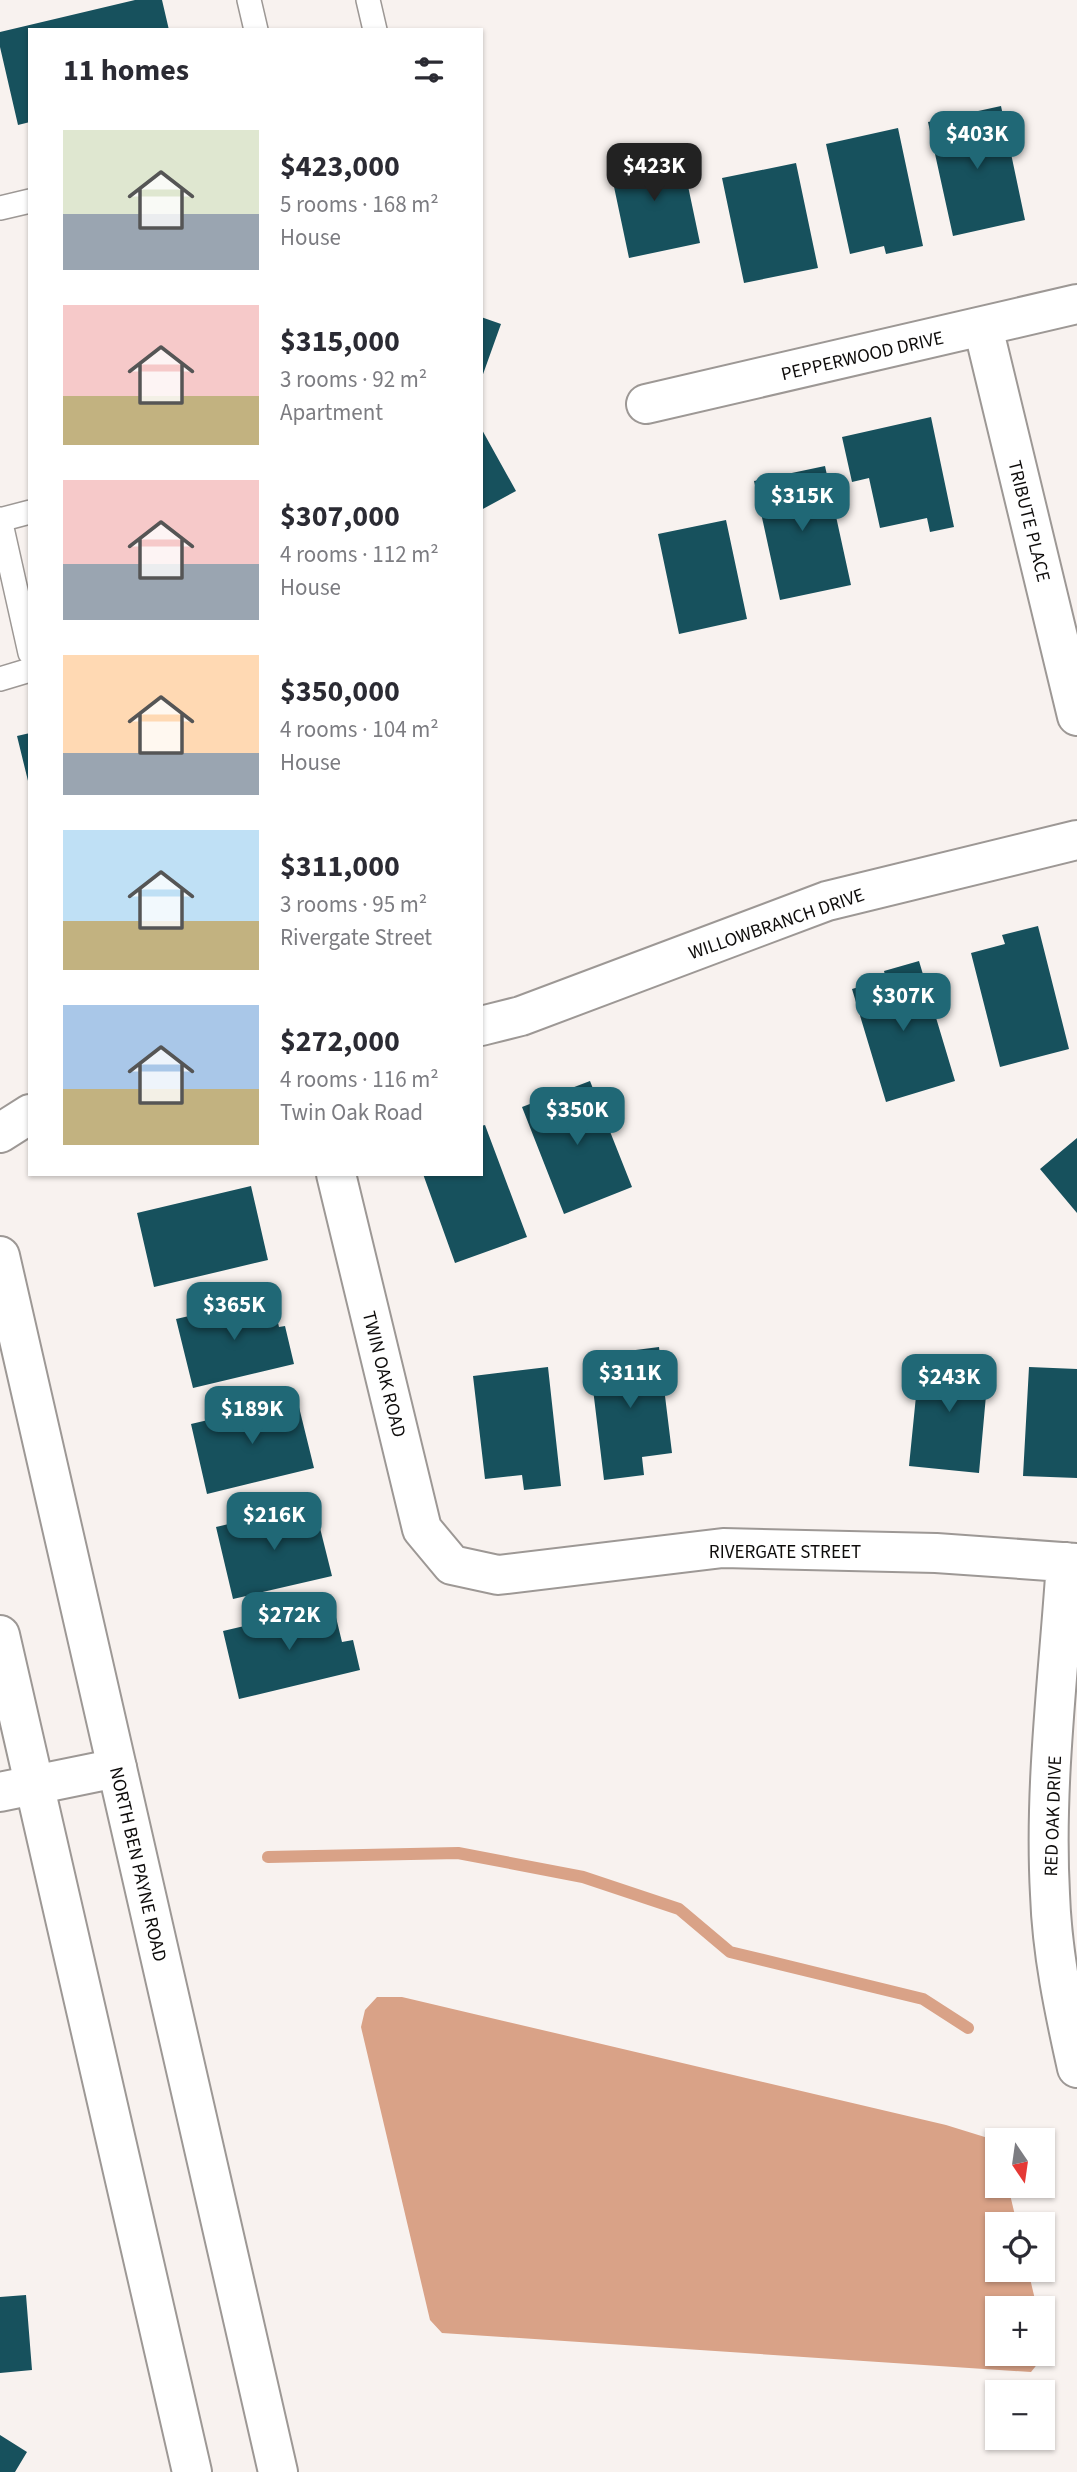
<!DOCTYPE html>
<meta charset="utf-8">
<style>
body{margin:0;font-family:"Source Sans 3",sans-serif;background:#f7f7f7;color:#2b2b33;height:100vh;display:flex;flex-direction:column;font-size:26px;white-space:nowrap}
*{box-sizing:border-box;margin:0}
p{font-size:23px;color:#7c7c81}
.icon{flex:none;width:38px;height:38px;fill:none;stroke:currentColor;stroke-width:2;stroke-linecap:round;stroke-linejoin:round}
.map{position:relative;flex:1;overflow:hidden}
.panel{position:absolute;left:28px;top:28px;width:455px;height:1148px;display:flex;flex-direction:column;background:#fff;border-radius:0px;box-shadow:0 2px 5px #0004}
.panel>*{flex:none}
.needle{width:46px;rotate:167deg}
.controls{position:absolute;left:985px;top:2128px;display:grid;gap:14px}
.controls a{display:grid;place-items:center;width:70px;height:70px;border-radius:0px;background:#fff;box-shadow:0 2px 5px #0004;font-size:35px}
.price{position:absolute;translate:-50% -60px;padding:0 16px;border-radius:14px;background:#206876;color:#fff;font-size:23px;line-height:46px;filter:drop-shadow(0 2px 4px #0008)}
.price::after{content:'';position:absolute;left:50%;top:42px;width:21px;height:16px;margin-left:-10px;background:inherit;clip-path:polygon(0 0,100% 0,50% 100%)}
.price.on{background:#222;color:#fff}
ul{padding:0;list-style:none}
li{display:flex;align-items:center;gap:21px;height:175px;padding:0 35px}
li span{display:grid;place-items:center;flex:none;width:196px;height:140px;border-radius:0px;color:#555}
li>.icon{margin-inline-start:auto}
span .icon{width:84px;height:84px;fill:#fffc;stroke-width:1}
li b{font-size:30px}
h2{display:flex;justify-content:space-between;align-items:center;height:84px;padding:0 35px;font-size:30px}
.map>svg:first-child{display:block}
.water{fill:#d9a287}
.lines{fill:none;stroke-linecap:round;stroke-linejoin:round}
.stream{stroke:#d9a287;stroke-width:12}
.building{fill:#17515d}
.lane-casing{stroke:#9d9895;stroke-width:26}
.street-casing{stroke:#9d9895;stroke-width:42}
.secondary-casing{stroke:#9d9895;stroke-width:42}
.lane{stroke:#fff;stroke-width:23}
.street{stroke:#fff;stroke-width:38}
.secondary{stroke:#fff;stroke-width:38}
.labels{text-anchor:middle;stroke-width:7;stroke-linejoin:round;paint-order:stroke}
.street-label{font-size:19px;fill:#0e0c0b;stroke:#fff}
</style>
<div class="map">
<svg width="1077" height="2472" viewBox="0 0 1077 2472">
<rect width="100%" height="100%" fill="#f8f2ef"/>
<path class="water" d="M 377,1997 L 402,1997 L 946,2125 L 988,2138 L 997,2148 L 998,2186 L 1008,2186 L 1017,2224 L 998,2224 L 998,2270 L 1028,2270 L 1037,2308 L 998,2308 L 998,2354 L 1043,2354 L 1043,2335 L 1043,2357 L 1031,2372 L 442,2333 L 430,2320 L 361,2027 L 365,2010 Z"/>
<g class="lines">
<path class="stream" d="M 268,1857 L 458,1853 L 583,1877 L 679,1909 L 730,1952 L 923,1999 L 968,2028"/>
</g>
<path class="building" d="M 135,0 L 162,0 L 169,30 L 30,30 L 30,122 L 18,125 L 0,47 L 0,32 Z
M 1001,106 L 1025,220 L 953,236 L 928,122 Z
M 898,128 L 923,246 L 886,254 L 884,246 L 850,254 L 826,144 Z
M 680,148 L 700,243 L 629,258 L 609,163 Z
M 796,163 L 818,268 L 744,283 L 722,178 Z
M 481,317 L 501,324 L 482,377 L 481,377 Z
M 931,417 L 954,527 L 930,532 L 927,518 L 880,528 L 869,478 L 852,482 L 842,437 Z
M 481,428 L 516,491 L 481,510 Z
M 825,466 L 851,585 L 780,600 L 754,481 Z
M 726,520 L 747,619 L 679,634 L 658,534 Z
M 30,733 L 30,785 L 29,785 L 17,736 Z
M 1038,926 L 1069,1049 L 1000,1067 L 971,953 L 1005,944 L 1002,935 Z
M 919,961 L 955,1081 L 886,1102 L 852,989 L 886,979 L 884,971 Z
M 590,1081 L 632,1187 L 564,1214 L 522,1107 Z
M 485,1125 L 527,1237 L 455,1263 L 423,1174 L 481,1174 L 481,1126 Z
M 1077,1138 L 1077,1213 L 1040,1169 Z
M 251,1186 L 268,1260 L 154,1287 L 137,1213 Z
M 272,1297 L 279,1327 L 285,1326 L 294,1364 L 193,1388 L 176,1319 Z
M 659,1347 L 672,1453 L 642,1457 L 644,1475 L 604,1480 L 589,1356 Z
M 920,1356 L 989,1362 L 979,1473 L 909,1466 Z
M 548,1367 L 561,1486 L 524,1490 L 522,1475 L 485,1479 L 473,1376 Z
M 1029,1367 L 1077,1369 L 1077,1478 L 1023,1476 Z
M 297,1399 L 314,1468 L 207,1494 L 191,1424 Z
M 314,1504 L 332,1576 L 233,1599 L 216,1527 Z
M 333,1605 L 342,1642 L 353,1640 L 360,1670 L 239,1699 L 223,1631 Z
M 26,2295 L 32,2370 L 0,2373 L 0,2297 Z
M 0,2435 L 27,2452 L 15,2472 L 0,2472 Z"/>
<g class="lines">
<defs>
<path id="lane" d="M 249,0 L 256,30
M 368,0 L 375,30
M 0,208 L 30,201
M 0,519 L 30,653
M 0,520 L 30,512
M 0,679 L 30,670"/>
<path id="street" d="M 983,327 L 1077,716
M 646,404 L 1077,304
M 481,1026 L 521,1016 L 827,901 L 1077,840
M 0,1133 L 30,1114
M 336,1174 L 422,1529 L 452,1565 L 498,1575 L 723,1548 L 936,1553 L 1077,1563
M 1066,1562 C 1059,1672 1044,1784 1050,1894 C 1052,1953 1064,2010 1077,2068
M 0,1792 L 117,1768"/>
<path id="secondary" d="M 0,1256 L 278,2472
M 0,1635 L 192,2472"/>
</defs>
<use href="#lane" class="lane-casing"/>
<use href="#street" class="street-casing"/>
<use href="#secondary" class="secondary-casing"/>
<use href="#lane" class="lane"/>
<use href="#street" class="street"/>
<use href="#secondary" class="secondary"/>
</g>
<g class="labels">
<g class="street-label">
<text transform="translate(862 355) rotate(-13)" y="7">PEPPERWOOD DRIVE</text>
<text transform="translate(1030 521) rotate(76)" y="7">TRIBUTE PLACE</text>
<text transform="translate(776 923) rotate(-19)" y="7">WILLOWBRANCH DRIVE</text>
<text transform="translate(385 1374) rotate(76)" y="7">TWIN OAK ROAD</text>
<text x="785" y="1558">RIVERGATE STREET</text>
<text transform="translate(1052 1816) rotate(-88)" y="7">RED OAK DRIVE</text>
<text transform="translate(139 1864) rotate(77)" y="7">NORTH BEN PAYNE ROAD</text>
</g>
</g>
</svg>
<div class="controls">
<a><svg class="needle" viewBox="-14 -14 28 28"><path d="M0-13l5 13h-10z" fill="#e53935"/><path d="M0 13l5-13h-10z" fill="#7c7c81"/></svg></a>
<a><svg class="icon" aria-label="locate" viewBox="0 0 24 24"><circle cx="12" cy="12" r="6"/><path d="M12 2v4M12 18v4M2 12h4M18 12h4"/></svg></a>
<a>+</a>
<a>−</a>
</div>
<b class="price" style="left:977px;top:171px">$403K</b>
<b class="price on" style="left:654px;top:203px">$423K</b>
<b class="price" style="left:802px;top:533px">$315K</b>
<b class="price" style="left:903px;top:1033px">$307K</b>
<b class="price" style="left:577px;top:1147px">$350K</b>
<b class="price" style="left:234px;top:1342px">$365K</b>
<b class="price" style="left:630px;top:1410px">$311K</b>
<b class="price" style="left:949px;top:1414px">$243K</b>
<b class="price" style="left:252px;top:1446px">$189K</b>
<b class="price" style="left:274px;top:1552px">$216K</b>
<b class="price" style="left:289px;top:1652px">$272K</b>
<section class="panel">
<h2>11 homes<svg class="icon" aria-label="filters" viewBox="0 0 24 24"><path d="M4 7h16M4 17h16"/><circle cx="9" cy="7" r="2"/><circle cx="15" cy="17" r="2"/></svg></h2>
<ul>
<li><span style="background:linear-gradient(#dfe7d0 60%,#9aa5b1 0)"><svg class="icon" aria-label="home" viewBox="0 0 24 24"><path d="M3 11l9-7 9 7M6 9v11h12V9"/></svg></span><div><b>$423,000</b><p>5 rooms · 168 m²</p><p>House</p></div></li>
<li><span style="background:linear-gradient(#f6c9c9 65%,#c2b280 0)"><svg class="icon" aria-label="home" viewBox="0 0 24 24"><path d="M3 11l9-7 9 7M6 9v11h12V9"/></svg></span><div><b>$315,000</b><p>3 rooms · 92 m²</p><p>Apartment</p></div></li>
<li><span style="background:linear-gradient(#f6c9c9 60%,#9aa5b1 0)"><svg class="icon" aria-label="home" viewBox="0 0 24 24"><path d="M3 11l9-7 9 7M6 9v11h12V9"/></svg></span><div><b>$307,000</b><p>4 rooms · 112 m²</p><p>House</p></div></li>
<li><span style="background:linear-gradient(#ffd9b3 70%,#9aa5b1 0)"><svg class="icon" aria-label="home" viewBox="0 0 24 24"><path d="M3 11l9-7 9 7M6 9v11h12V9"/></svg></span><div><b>$350,000</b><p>4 rooms · 104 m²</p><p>House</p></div></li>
<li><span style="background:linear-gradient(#bfe0f5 65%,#c2b280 0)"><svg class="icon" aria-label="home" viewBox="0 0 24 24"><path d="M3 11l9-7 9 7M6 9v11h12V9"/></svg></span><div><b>$311,000</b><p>3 rooms · 95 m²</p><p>Rivergate Street</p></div></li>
<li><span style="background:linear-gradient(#a9c7e8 60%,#c2b280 0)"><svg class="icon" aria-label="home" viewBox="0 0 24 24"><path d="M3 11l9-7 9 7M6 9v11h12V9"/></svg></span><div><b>$272,000</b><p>4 rooms · 116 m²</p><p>Twin Oak Road</p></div></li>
</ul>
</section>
</div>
